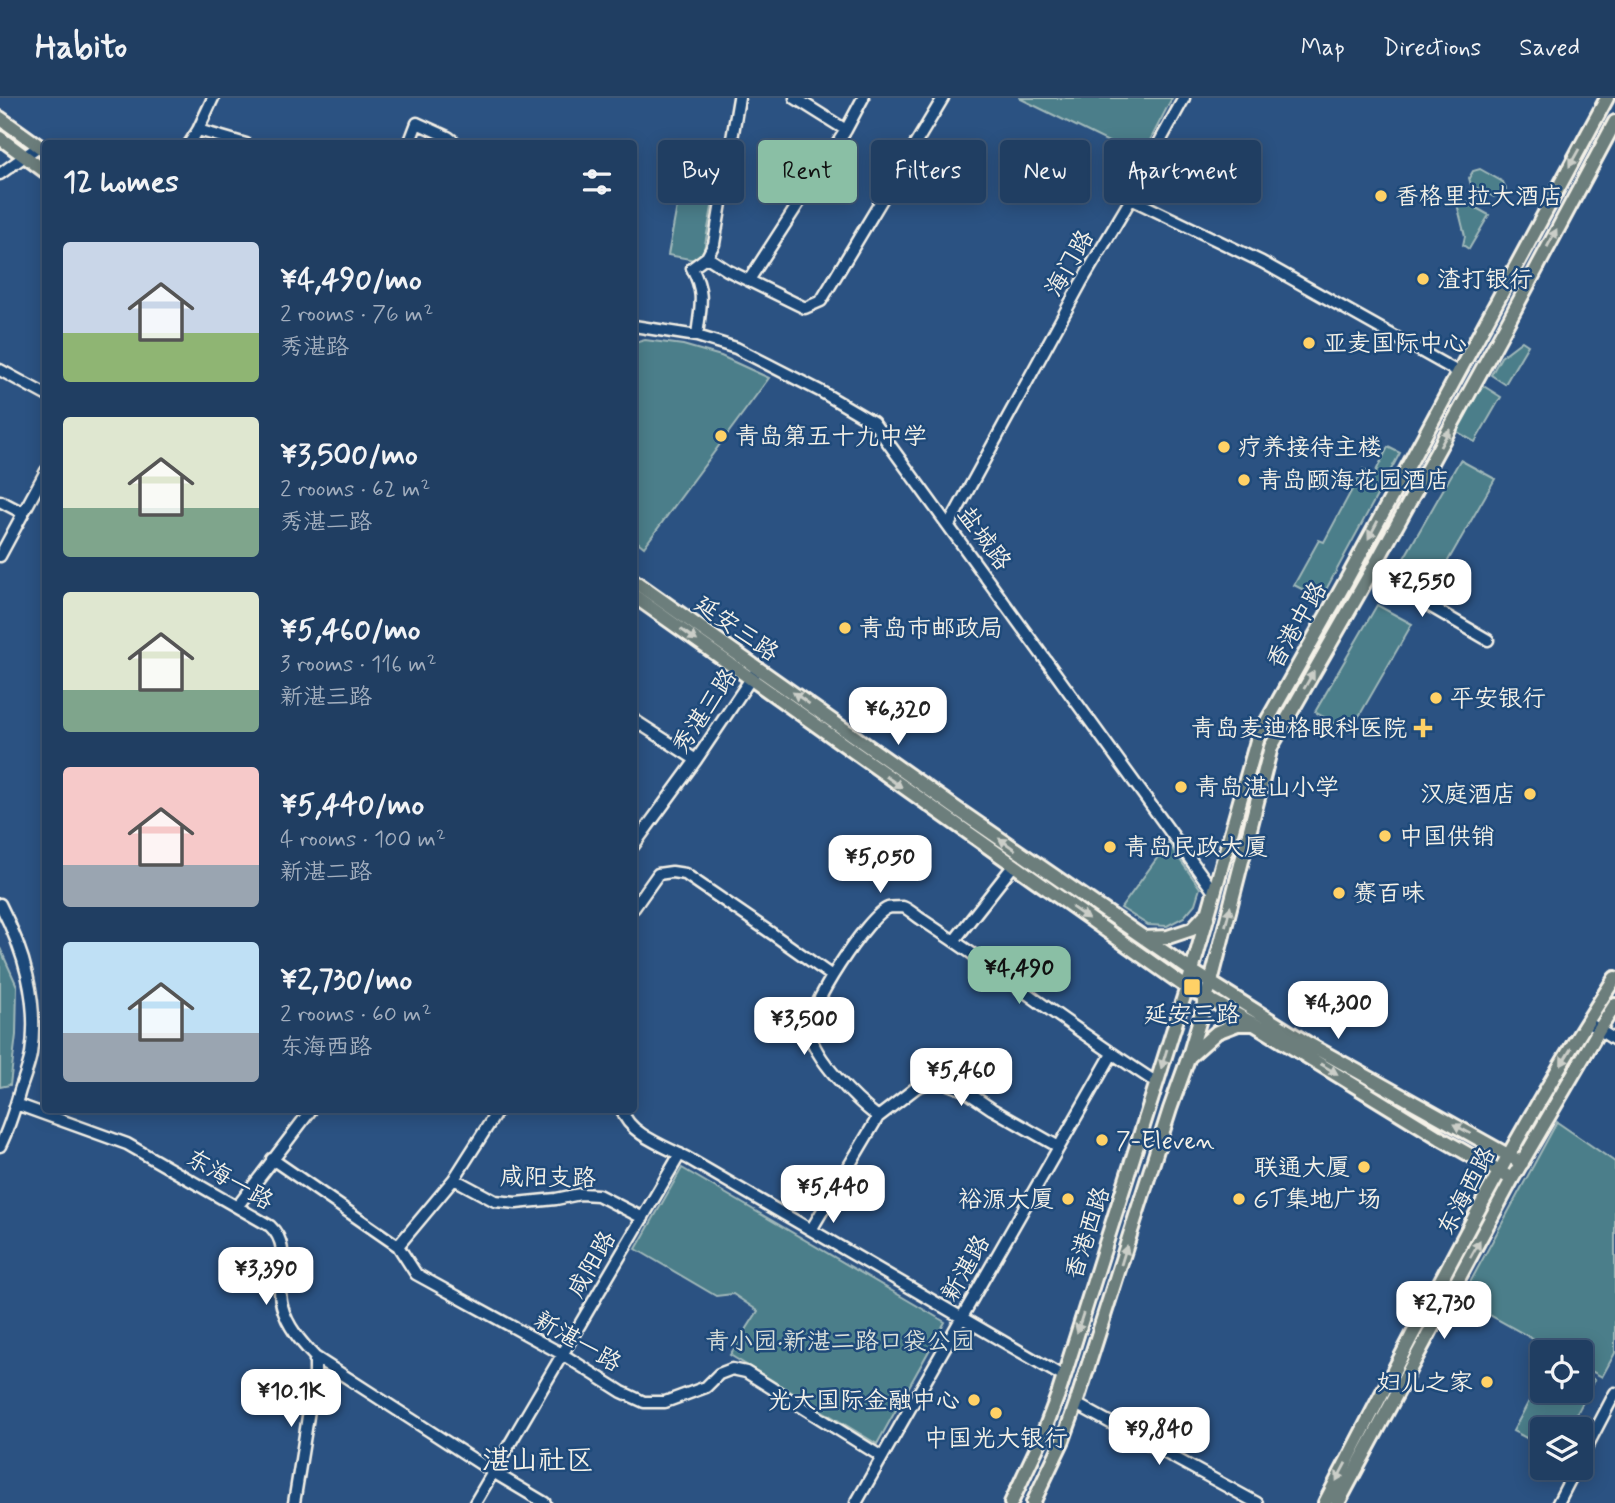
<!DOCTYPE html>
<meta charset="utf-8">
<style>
body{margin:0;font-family:Mynerve,"LXGW WenKai TC",sans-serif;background:#2d496b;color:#f1f3f6;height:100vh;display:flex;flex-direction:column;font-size:26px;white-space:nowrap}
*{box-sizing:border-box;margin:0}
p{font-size:23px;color:#a2aebe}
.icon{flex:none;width:38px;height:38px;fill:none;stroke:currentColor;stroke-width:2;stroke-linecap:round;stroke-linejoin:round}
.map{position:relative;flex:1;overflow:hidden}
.panel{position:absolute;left:42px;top:42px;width:595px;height:973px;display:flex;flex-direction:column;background:#203e62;border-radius:7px;box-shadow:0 4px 18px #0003,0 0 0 2px #3d5777}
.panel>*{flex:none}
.hud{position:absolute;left:658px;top:42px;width:665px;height:63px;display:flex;gap:14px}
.tools{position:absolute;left:1530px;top:1242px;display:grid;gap:14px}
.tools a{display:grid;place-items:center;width:63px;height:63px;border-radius:7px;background:#203e62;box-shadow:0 4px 18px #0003,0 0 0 2px #3d5777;font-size:35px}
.price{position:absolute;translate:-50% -60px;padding:0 16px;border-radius:14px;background:#fff;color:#222;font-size:23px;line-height:46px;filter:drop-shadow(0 2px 4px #0008)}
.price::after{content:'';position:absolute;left:50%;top:42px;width:21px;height:16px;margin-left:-10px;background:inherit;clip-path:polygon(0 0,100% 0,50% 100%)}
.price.current{background:#8abfa5;color:#111}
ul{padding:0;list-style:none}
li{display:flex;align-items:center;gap:21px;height:175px;padding:0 21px}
li span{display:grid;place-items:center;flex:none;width:196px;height:140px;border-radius:7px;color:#555}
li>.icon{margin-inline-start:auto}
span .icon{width:84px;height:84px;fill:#fffc;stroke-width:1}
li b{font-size:30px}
h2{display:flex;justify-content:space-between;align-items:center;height:84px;padding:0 21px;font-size:30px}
.chip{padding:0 24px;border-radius:7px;background:#203e62;box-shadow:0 4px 18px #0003,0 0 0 2px #3d5777;font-size:24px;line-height:63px}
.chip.current{background:#8abfa5;color:#111}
header{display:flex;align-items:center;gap:42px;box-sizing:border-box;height:98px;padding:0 35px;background:#203e62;border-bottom:2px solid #3d5777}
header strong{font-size:33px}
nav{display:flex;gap:38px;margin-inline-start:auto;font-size:24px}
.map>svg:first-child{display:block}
.green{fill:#4c7e8a;stroke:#a0b8b9;stroke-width:2}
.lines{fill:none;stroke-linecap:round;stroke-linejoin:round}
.minor-casing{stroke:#f4f1e8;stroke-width:15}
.major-casing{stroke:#f4f1e8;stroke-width:18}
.minor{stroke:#1f4a7a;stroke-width:10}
.major{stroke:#6c7e7c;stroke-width:12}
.oneway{fill:#cbcec8}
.poi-dot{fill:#ffd166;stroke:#1f4a7a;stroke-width:2.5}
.labels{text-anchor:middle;stroke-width:5;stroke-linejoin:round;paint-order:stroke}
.poi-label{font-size:24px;fill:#f4f1e8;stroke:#1f4a7a;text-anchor:start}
.street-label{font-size:24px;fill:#f4f1e8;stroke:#1f4a7a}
.park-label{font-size:24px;fill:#dbe0da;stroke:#1f4a7a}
.quarter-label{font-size:28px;fill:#f4f1e8;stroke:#1f4a7a}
</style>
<header>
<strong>Habito</strong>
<nav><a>Map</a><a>Directions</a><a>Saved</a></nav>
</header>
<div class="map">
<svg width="1615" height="1405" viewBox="0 0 1615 1405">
<rect width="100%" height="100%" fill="#2b5282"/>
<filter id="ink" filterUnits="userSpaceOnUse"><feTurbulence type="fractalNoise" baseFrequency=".0143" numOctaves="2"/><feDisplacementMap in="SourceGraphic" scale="14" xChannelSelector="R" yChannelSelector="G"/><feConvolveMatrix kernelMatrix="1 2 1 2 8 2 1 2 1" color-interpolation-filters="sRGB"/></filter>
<g filter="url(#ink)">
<path class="green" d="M 1019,0 L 1172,0 L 1141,60 Z
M 1480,71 L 1503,84 L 1506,91 L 1502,96 L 1494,99 L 1471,87 L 1469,80 L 1473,73 Z
M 682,81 L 716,88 L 703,157 L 695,162 L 668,157 Z
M 1460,101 L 1489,117 L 1469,151 L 1463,147 L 1465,138 L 1457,106 Z
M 645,242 L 683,247 L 721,258 L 769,280 L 644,449 L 634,441 L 634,245 Z
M 1522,243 L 1528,247 L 1505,286 L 1491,277 L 1501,259 Z
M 1482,287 L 1501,299 L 1475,344 L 1456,333 Z
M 1388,349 L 1400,355 L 1321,501 L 1294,487 L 1319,442 L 1324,444 L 1363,371 L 1374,377 Z
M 1460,362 L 1495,381 L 1433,489 L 1399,469 Z
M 1377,507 L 1412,526 L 1350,634 L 1315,614 Z
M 1168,745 L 1200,790 L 1195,806 L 1184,819 L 1167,828 L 1148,827 L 1121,810 Z
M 0,850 L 17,888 L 16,937 L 10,987 L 0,989 Z
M 1557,1024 L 1615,1064 L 1615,1255 L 1602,1279 L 1580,1267 L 1580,1255 L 1558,1255 L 1461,1201 Z
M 682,1070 L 945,1224 L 877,1346 L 730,1257 L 758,1213 L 733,1196 L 716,1198 L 636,1151 Z
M 1580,1274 L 1595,1282 L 1568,1332 L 1542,1332 L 1542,1348 L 1513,1333 L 1542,1279 L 1542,1293 L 1580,1293 Z"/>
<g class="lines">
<defs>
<path id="minor" d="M 795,0 L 846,32
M 198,32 L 246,46
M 189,46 L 198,32 L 213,0
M 409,46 L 417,25 L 448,39 L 457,46
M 0,76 L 39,48
M 1131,101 L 1143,74 L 1184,0
M 707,159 L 727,172 L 805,210 L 821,203 L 943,0
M 749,182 L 846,32 L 863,0
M 634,228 L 697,238 L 736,250 L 820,293 L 873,324 L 1214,794
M 697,238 C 700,209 706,197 692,170 L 707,159 L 714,146 L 739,0
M 0,272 L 46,297
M 0,403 L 23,415
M 949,427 L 1081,185 L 1131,101 L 1262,164 L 1458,274
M 0,458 L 46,373
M 1371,474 L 1488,542
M 634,622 L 696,662
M 634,747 L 696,662 L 754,576
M 0,806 C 24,853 39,902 31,956 C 29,968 24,980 20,992 C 15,1010 9,1030 0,1048
M 634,810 L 658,776 L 672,774 L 685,776 L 774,837 L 832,878
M 954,843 L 1013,768
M 1587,924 L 1615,942
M 16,1006 L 127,1046 L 270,1128 C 294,1150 274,1181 282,1208 C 287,1228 301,1244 315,1259 L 493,1374 L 545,1405
M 622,1012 C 629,1037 667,1049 689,1061 L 1064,1279
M 878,1019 C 856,1002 814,961 809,933 C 805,913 868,817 888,810 C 890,809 901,809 903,809 C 909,811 916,818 921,821 C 939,833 957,845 974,857 C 1034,901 1094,944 1157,985
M 272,1061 L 398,1148 L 416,1176 L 562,1256 L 622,1294 L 644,1304 L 665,1304 L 706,1289 L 719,1276 L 732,1271 L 746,1274 L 882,1359
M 454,1081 L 495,1103 L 516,1105 L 556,1101 L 580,1096 L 598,1097 L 643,1120
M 237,1109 L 311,1012
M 811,1132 L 878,1019 L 917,989 L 935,983 L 948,986 L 964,992 L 992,1011 L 1059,1049
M 398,1148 L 454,1081 L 498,1012
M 1076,1306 L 1257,1405
M 1580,1362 L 1615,1295
M 294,1405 L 315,1275 L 315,1259
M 475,1405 L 680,1056
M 856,1405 L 1112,956
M 1558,1405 L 1576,1370"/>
<path id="major" d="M 0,20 L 46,53
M 0,40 L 46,74
M 634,483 L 957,711 L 1192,873 L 1307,945 L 1522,1065
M 634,498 L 1186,889 L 1254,926 L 1440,1040 L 1512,1081
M 1144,840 L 1168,839 L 1192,831 L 1205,817
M 1190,958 L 1217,934 L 1238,926 L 1252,926
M 1011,1405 L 1042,1339 L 1059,1294 L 1192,873 L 1258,639 L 1346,483 L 1607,0
M 1033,1405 L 1063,1342 L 1076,1306 L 1170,1011 L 1188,961 L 1211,884 L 1271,649 L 1371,474 L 1508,224 L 1615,24
M 1325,1405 C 1418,1228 1506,1047 1615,880
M 1338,1405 L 1512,1081 L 1599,932 L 1615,907"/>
</defs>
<use href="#minor" class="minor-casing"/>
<use href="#major" class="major-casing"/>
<use href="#minor" class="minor"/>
<use href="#major" class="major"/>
</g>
<defs><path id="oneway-solid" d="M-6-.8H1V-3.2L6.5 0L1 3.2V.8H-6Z" transform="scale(1.75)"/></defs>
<g class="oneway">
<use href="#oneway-solid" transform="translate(1574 60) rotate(119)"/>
<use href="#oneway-solid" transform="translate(1552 140) rotate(-62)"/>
<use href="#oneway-solid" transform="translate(1445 340) rotate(-61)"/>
<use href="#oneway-solid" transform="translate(1373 432) rotate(118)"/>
<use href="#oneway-solid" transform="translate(689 537) rotate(35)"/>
<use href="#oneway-solid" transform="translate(1309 582) rotate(-60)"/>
<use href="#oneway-solid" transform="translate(801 600) rotate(-145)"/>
<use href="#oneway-solid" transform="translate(894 684) rotate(35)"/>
<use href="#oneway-solid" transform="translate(1007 746) rotate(-145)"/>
<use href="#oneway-solid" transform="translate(1080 815) rotate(35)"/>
<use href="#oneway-solid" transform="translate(1228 818) rotate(-76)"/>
<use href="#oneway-solid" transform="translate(1566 959) rotate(121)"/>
<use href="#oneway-solid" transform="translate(1164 961) rotate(107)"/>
<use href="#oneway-solid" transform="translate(1329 971) rotate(31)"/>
<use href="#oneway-solid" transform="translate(1462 1031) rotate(-151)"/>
<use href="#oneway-solid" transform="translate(1475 1151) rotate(-61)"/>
<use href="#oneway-solid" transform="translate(1124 1157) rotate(-73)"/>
<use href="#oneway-solid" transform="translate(1080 1225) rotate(108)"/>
<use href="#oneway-solid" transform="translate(1341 1374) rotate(118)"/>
</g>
</g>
<g class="poi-dot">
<circle cx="1381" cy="98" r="7"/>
<circle cx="1423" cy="181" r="7"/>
<circle cx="1309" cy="245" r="7"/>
<circle cx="721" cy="338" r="7"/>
<circle cx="1224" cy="349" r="7"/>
<circle cx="1244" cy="382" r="7"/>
<circle cx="845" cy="530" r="7"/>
<circle cx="1436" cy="600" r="7"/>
<path d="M1419.5 619.5h7v7h7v7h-7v7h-7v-7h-7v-7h7z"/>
<circle cx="1181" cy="689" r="7"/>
<circle cx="1530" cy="696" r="7"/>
<circle cx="1385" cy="738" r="7"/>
<circle cx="1110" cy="749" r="7"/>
<circle cx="1339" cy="795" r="7"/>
<rect x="1183" y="880" width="18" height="18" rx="3.5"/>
<circle cx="1102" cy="1042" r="7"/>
<circle cx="1364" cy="1069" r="7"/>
<circle cx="1068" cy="1101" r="7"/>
<circle cx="1239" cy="1101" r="7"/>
<circle cx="1487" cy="1284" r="7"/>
<circle cx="974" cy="1302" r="7"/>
<circle cx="996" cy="1315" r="7"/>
</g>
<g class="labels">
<g class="poi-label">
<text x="1395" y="106">香格里拉大酒店</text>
<text x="1437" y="189">渣打银行</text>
<text x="1323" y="253">亚麦国际中心</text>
<text x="735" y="346">青岛第五十九中学</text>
<text x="1238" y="357">疗养接待主楼</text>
<text x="1258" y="390">青岛颐海花园酒店</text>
<text x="859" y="538">青岛市邮政局</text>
<text x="1450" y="608">平安银行</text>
<text x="1407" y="638" text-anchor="end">青岛麦迪格眼科医院</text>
<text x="1195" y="697">青岛湛山小学</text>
<text x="1516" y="704" text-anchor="end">汉庭酒店</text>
<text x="1399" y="746">中国供销</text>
<text x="1124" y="757">青岛民政大厦</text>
<text x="1353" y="803">赛百味</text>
<text x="1192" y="924" text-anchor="middle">延安三路</text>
<text x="1116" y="1050">7-Eleven</text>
<text x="1350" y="1077" text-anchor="end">联通大厦</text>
<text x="1054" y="1109" text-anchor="end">裕源大厦</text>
<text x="1253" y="1109">GT集地广场</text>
<text x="1473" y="1292" text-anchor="end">妇儿之家</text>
<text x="960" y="1310" text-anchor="end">光大国际金融中心</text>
<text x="996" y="1348" text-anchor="middle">中国光大银行</text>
</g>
<g class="street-label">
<text transform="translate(1069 165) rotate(-60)" y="8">海门路</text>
<text transform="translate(985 440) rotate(54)" y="8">盐城路</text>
<text transform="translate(1296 527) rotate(-60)" y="8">香港中路</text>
<text transform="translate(737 530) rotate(35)" y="8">延安三路</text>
<text transform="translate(704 613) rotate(-56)" y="8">秀湛三路</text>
<text transform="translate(548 1079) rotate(1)" y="8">咸阳支路</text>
<text transform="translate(230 1081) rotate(30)" y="8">东海一路</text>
<text transform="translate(1466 1093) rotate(-62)" y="8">东海西路</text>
<text transform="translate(1087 1135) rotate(-72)" y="8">香港西路</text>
<text transform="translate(591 1166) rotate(-60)" y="8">咸阳路</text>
<text transform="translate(965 1170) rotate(-60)" y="8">新湛路</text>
<text transform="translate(578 1243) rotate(30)" y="8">新湛一路</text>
</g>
<g class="park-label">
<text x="840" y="1251">青小园·新湛二路口袋公园</text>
</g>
<g class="quarter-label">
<text x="538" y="1371">湛山社区</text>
</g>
</g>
</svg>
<div class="tools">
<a><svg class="icon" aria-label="locate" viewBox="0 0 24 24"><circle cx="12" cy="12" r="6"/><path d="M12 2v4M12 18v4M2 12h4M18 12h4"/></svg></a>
<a><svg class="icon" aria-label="layers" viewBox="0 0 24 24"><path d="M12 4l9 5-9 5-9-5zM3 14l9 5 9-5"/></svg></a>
</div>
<b class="price" style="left:1422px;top:521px">¥2,550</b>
<b class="price" style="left:898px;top:649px">¥6,320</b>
<b class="price" style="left:880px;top:797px">¥5,050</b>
<b class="price current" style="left:1019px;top:908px">¥4,490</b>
<b class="price" style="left:1338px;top:943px">¥4,300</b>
<b class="price" style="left:804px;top:959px">¥3,500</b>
<b class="price" style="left:961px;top:1010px">¥5,460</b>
<b class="price" style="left:833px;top:1127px">¥5,440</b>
<b class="price" style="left:266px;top:1209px">¥3,390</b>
<b class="price" style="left:1444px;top:1243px">¥2,730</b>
<b class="price" style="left:291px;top:1331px">¥10.1K</b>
<b class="price" style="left:1159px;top:1369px">¥9,840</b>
<div class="hud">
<a class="chip">Buy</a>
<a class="chip current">Rent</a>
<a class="chip">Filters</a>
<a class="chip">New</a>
<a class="chip">Apartment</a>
</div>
<section class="panel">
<h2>12 homes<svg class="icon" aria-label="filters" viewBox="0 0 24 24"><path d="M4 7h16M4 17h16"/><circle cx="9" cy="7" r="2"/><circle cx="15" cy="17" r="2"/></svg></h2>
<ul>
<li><span style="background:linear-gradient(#c9d6e8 65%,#8fb573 0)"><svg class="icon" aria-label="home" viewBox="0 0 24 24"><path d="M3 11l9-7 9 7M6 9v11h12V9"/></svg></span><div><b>¥4,490/mo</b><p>2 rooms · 76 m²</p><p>秀湛路</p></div></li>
<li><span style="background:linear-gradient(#dfe7d0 65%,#7fa58c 0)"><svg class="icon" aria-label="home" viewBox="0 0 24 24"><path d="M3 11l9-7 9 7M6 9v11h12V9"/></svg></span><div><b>¥3,500/mo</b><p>2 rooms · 62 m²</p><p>秀湛二路</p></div></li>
<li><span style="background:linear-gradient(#dfe7d0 70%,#7fa58c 0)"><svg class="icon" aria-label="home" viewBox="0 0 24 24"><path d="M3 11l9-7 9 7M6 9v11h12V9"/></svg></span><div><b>¥5,460/mo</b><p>3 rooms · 116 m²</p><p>新湛三路</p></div></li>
<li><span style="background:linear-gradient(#f6c9c9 70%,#9aa5b1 0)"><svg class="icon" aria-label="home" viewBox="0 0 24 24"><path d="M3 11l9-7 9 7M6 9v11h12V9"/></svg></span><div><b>¥5,440/mo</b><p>4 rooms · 100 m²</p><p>新湛二路</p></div></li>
<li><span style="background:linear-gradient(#bfe0f5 65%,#9aa5b1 0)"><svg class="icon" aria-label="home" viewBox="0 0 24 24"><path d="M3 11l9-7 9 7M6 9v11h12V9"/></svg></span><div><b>¥2,730/mo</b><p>2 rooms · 60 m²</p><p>东海西路</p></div></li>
</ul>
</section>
</div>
